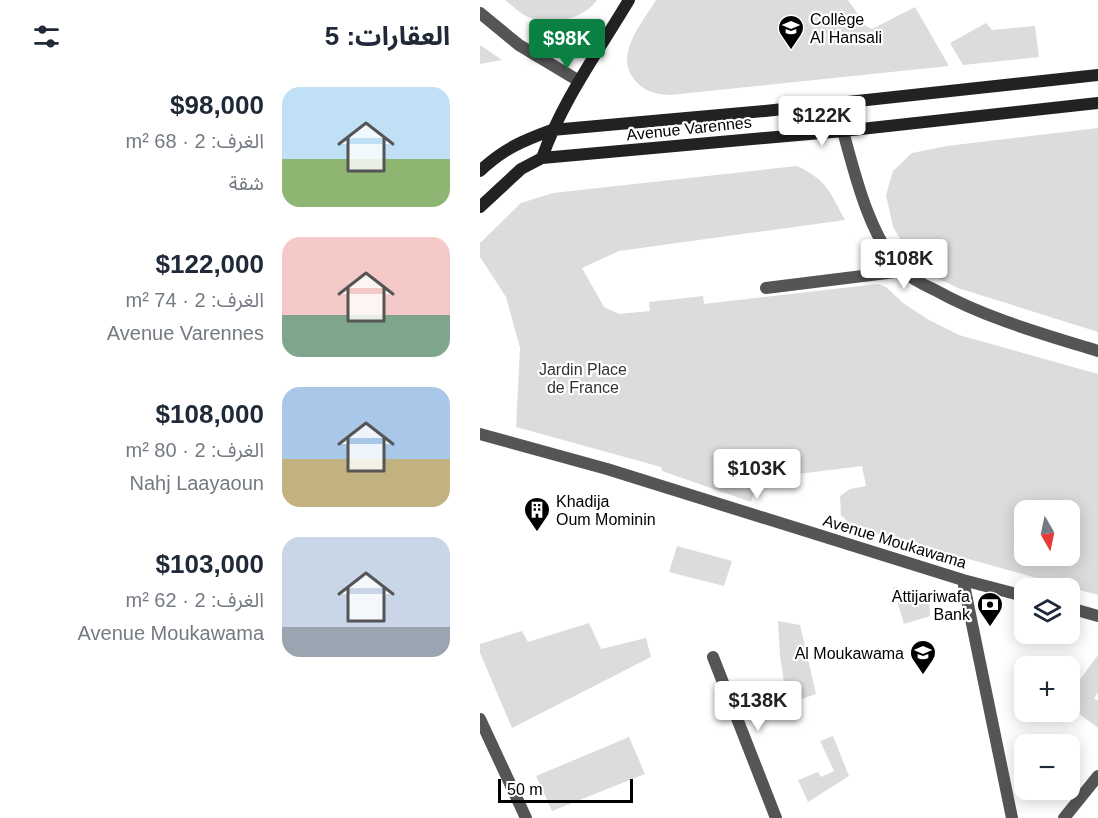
<!DOCTYPE html>
<html lang="ar">
<meta charset="utf-8">
<style>
body{margin:0;font-family:Helvetica,"Noto Sans Arabic",sans-serif;background:#f2f2f3;color:#1f2937;direction:rtl;height:100vh;display:flex;flex-direction:column;font-size:22px;white-space:nowrap}
*{box-sizing:border-box;margin:0}
p{font-size:20px;color:#747a83}
.icon{flex:none;width:33px;height:33px;fill:none;stroke:currentColor;stroke-width:2;stroke-linecap:round;stroke-linejoin:round}
.map{position:relative;flex:1;overflow:hidden;direction:ltr}
.sheet{display:flex;flex-direction:column;background:#fff;width:480px}
.sheet>*{flex:none}
.needle{width:39px;rotate:171deg}
.controls{position:absolute;left:534px;top:500px;display:grid;gap:12px}
.controls a{display:grid;place-items:center;width:66px;height:66px;border-radius:12px;background:#fff;box-shadow:0 3px 15px #0003;font-size:30px}
.scale{position:absolute;left:18px;bottom:15px;width:135px;box-sizing:border-box;padding-left:6px;border:3px solid #000;border-top:0;font-size:16px;line-height:21px;white-space:nowrap;color:#000;-webkit-text-stroke:4px #fff;paint-order:stroke}
.price{position:absolute;translate:-50% -51px;padding:0 14px;border-radius:6px;background:#fff;color:#222;font-size:20px;line-height:39px;filter:drop-shadow(0 2px 3px #0008)}
.price::after{content:'';position:absolute;left:50%;top:36px;width:18px;height:14px;margin-left:-9px;background:inherit;clip-path:polygon(0 0,100% 0,50% 100%)}
.price.current{background:#0b8043;color:#fff}
ul{padding:0;list-style:none}
li{display:flex;align-items:center;gap:18px;height:150px;padding:0 30px}
li span{display:grid;place-items:center;flex:none;width:168px;height:120px;border-radius:18px;color:#555}
li>.icon{margin-inline-start:auto}
span .icon{width:72px;height:72px;fill:#fffc;stroke-width:1}
li b{font-size:26px}
h2{display:flex;justify-content:space-between;align-items:center;height:72px;padding:0 30px;font-size:26px}
main{display:flex;flex:1;min-height:0}
.map>svg:first-child{display:block}
.green{fill:#dcdcdc;fill-rule:evenodd}
.lines{fill:none;stroke-linecap:round;stroke-linejoin:round}
.minor{stroke:#555;stroke-width:12}
.tertiary{stroke:#555;stroke-width:12}
.secondary{stroke:#222;stroke-width:12}
.labels{text-anchor:middle;stroke-width:4.5;stroke-linejoin:round;paint-order:stroke}
.poi-label{font-size:16px;fill:#000;stroke:#fff;text-anchor:start}
.street-label{font-size:16px;fill:#000;stroke:#fff}
.park-label{font-size:16px;fill:#333;stroke:#fff}
</style>
<main>
<div class="map">
<svg width="618" height="818" viewBox="0 0 618 818">
<rect width="100%" height="100%" fill="#fff"/>
<path class="green" d="M 25,0 L 117,0 C 103,20 71,26 48,17 C 40,14 32,5 25,0 Z
M 176,0 L 368,0 L 386,26 L 392,29 L 435,7 L 469,66 L 190,95 C 175,94 164,92 154,79 C 134,54 163,22 176,0 Z
M 506,23 L 512,30 L 555,26 L 559,57 L 483,65 L 470,43 Z
M 0,44 L 0,45 L 22,60 L 0,64 Z
M 618,128 L 618,332 L 478,288 L 455,277 L 439,263 L 425,247 L 413,227 L 406,195 L 413,171 L 432,153 L 467,146 Z
M 317,166 C 347,180 350,192 365,220 L 139,251 L 102,268 L 124,307 L 139,314 L 170,311 L 169,302 L 223,296 L 224,304 L 398,284 L 406,287 L 423,303 L 449,320 L 479,335 L 618,374 L 618,595 L 373,527 L 361,515 L 360,496 L 370,489 L 386,486 L 382,466 L 278,479 L 271,502 L 182,471 L 181,467 L 36,427 L 40,348 L 26,297 L 0,257 L 0,243 L 41,203 L 73,193 ZM 544,510 L 590,510 L 590,555 L 544,555 Z
M 197,546 L 252,561 L 244,586 L 189,572 Z
M 413,587 L 449,598 L 450,616 L 424,624 Z
M 298,621 L 320,625 L 336,694 L 307,704 L 300,655 Z
M 109,623 L 121,649 L 166,638 L 171,657 L 32,728 L 0,653 L 0,644 L 42,631 L 48,642 Z
M 618,655 L 618,693 L 614,698 L 618,701 L 618,728 L 590,707 L 590,693 Z
M 353,736 L 369,776 L 328,802 L 318,780 L 338,772 L 341,777 L 354,771 L 340,741 Z
M 149,737 L 165,774 L 72,811 L 56,776 Z"/>
<g class="lines">
<path class="minor" d="M 0,13 L 39,45 L 99,81
M 355,102 C 370,152 385,235 423,271 C 432,279 444,285 455,290 C 505,318 563,334 618,351
M 286,288 L 423,271
M 0,434 L 127,469 L 483,580 L 544,596
M 483,580 L 532,818
M 590,608 L 618,616
M 233,657 L 296,818
M 584,818 L 618,776"/>
<path class="tertiary" d="M 0,719 L 46,818"/>
<path class="secondary" d="M 62,158 C 82,101 118,52 149,0
M 0,171 C 23,149 42,141 72,130 L 285,111 L 618,75
M 0,207 L 41,169 L 62,158 L 363,131 L 618,103"/>
</g>
<defs>
<symbol id="school-pin" viewBox="-11 -11 22 30"><path d="M0 17L-7.5 6A9.5 9.5 0 1 1 7.5 6Z" fill="#000" stroke="#fff"/><path d="M0-5L7-2L0 1L-7-2ZM-4 1L0 2.5L4 1V4Q0 6-4 4Z" fill="#fff"/></symbol>
<symbol id="building-pin" viewBox="-11 -11 22 30"><path d="M0 17L-7.5 6A9.5 9.5 0 1 1 7.5 6Z" fill="#000" stroke="#fff"/><path d="M-4-6H4V6H1V3H-1V6H-4ZM-2.5-4.3h1.7v1.8h-1.7ZM.8-4.3h1.7v1.8H.8ZM-2.5-1h1.7V.8h-1.7ZM.8-1h1.7V.8H.8Z" fill="#fff"/></symbol>
<symbol id="bank-pin" viewBox="-11 -11 22 30"><path d="M0 17L-7.5 6A9.5 9.5 0 1 1 7.5 6Z" fill="#000" stroke="#fff"/><path d="M-6-4H6V4H-6ZM0-2.3a2.3 2.3 0 1 0 0 4.6a2.3 2.3 0 1 0 0-4.6Z" fill="#fff"/></symbol>
</defs>
<g fill-rule="evenodd">
<use href="#school-pin" x="296" y="13" width="30" height="40"/>
<use href="#building-pin" x="42" y="495" width="30" height="40"/>
<use href="#bank-pin" x="495" y="590" width="30" height="40"/>
<use href="#school-pin" x="428" y="638" width="30" height="40"/>
</g>
<g class="labels">
<g class="poi-label">
<text x="330" y="25">Collège<tspan x="330" dy="18">Al Hansali</tspan></text>
<text x="76" y="507">Khadija<tspan x="76" dy="18">Oum Mominin</tspan></text>
<text x="490" y="602" text-anchor="end">Attijariwafa<tspan x="490" dy="18">Bank</tspan></text>
<text x="424" y="659" text-anchor="end">Al Moukawama</text>
</g>
<g class="street-label">
<text transform="translate(209 128) rotate(-6)" y="6">Avenue Varennes</text>
<text transform="translate(415 541) rotate(17)" y="6">Avenue Moukawama</text>
</g>
<g class="park-label">
<text x="103" y="375">Jardin Place<tspan x="103" dy="18">de France</tspan></text>
</g>
</g>
</svg>
<div class="controls">
<a><svg class="needle" viewBox="-14 -14 28 28"><path d="M0-13l5 13h-10z" fill="#e53935"/><path d="M0 13l5-13h-10z" fill="#747a83"/></svg></a>
<a><svg class="icon" aria-label="layers" viewBox="0 0 24 24"><path d="M12 4l9 5-9 5-9-5zM3 14l9 5 9-5"/></svg></a>
<a>+</a>
<a>−</a>
</div>
<div class="scale">50 m</div>
<b class="price current" style="left:87px;top:70px">$98K</b>
<b class="price" style="left:342px;top:147px">$122K</b>
<b class="price" style="left:424px;top:290px">$108K</b>
<b class="price" style="left:277px;top:500px">$103K</b>
<b class="price" style="left:278px;top:732px">$138K</b>
</div>
<section class="sheet">
<h2>العقارات: 5<svg class="icon" aria-label="filters" viewBox="0 0 24 24"><path d="M4 7h16M4 17h16"/><circle cx="9" cy="7" r="2"/><circle cx="15" cy="17" r="2"/></svg></h2>
<ul>
<li><span style="background:linear-gradient(#bfe0f5 60%,#8fb573 0)"><svg class="icon" aria-label="home" viewBox="0 0 24 24"><path d="M3 11l9-7 9 7M6 9v11h12V9"/></svg></span><div><b>$98,000</b><p>الغرف: 2 · 68 m²</p><p>شقة</p></div></li>
<li><span style="background:linear-gradient(#f6c9c9 65%,#7fa58c 0)"><svg class="icon" aria-label="home" viewBox="0 0 24 24"><path d="M3 11l9-7 9 7M6 9v11h12V9"/></svg></span><div><b>$122,000</b><p>الغرف: 2 · 74 m²</p><p>Avenue Varennes</p></div></li>
<li><span style="background:linear-gradient(#a9c7e8 60%,#c2b280 0)"><svg class="icon" aria-label="home" viewBox="0 0 24 24"><path d="M3 11l9-7 9 7M6 9v11h12V9"/></svg></span><div><b>$108,000</b><p>الغرف: 2 · 80 m²</p><p>Nahj Laayaoun</p></div></li>
<li><span style="background:linear-gradient(#c9d6e8 75%,#9aa5b1 0)"><svg class="icon" aria-label="home" viewBox="0 0 24 24"><path d="M3 11l9-7 9 7M6 9v11h12V9"/></svg></span><div><b>$103,000</b><p>الغرف: 2 · 62 m²</p><p>Avenue Moukawama</p></div></li>
</ul>
</section>
</main>
